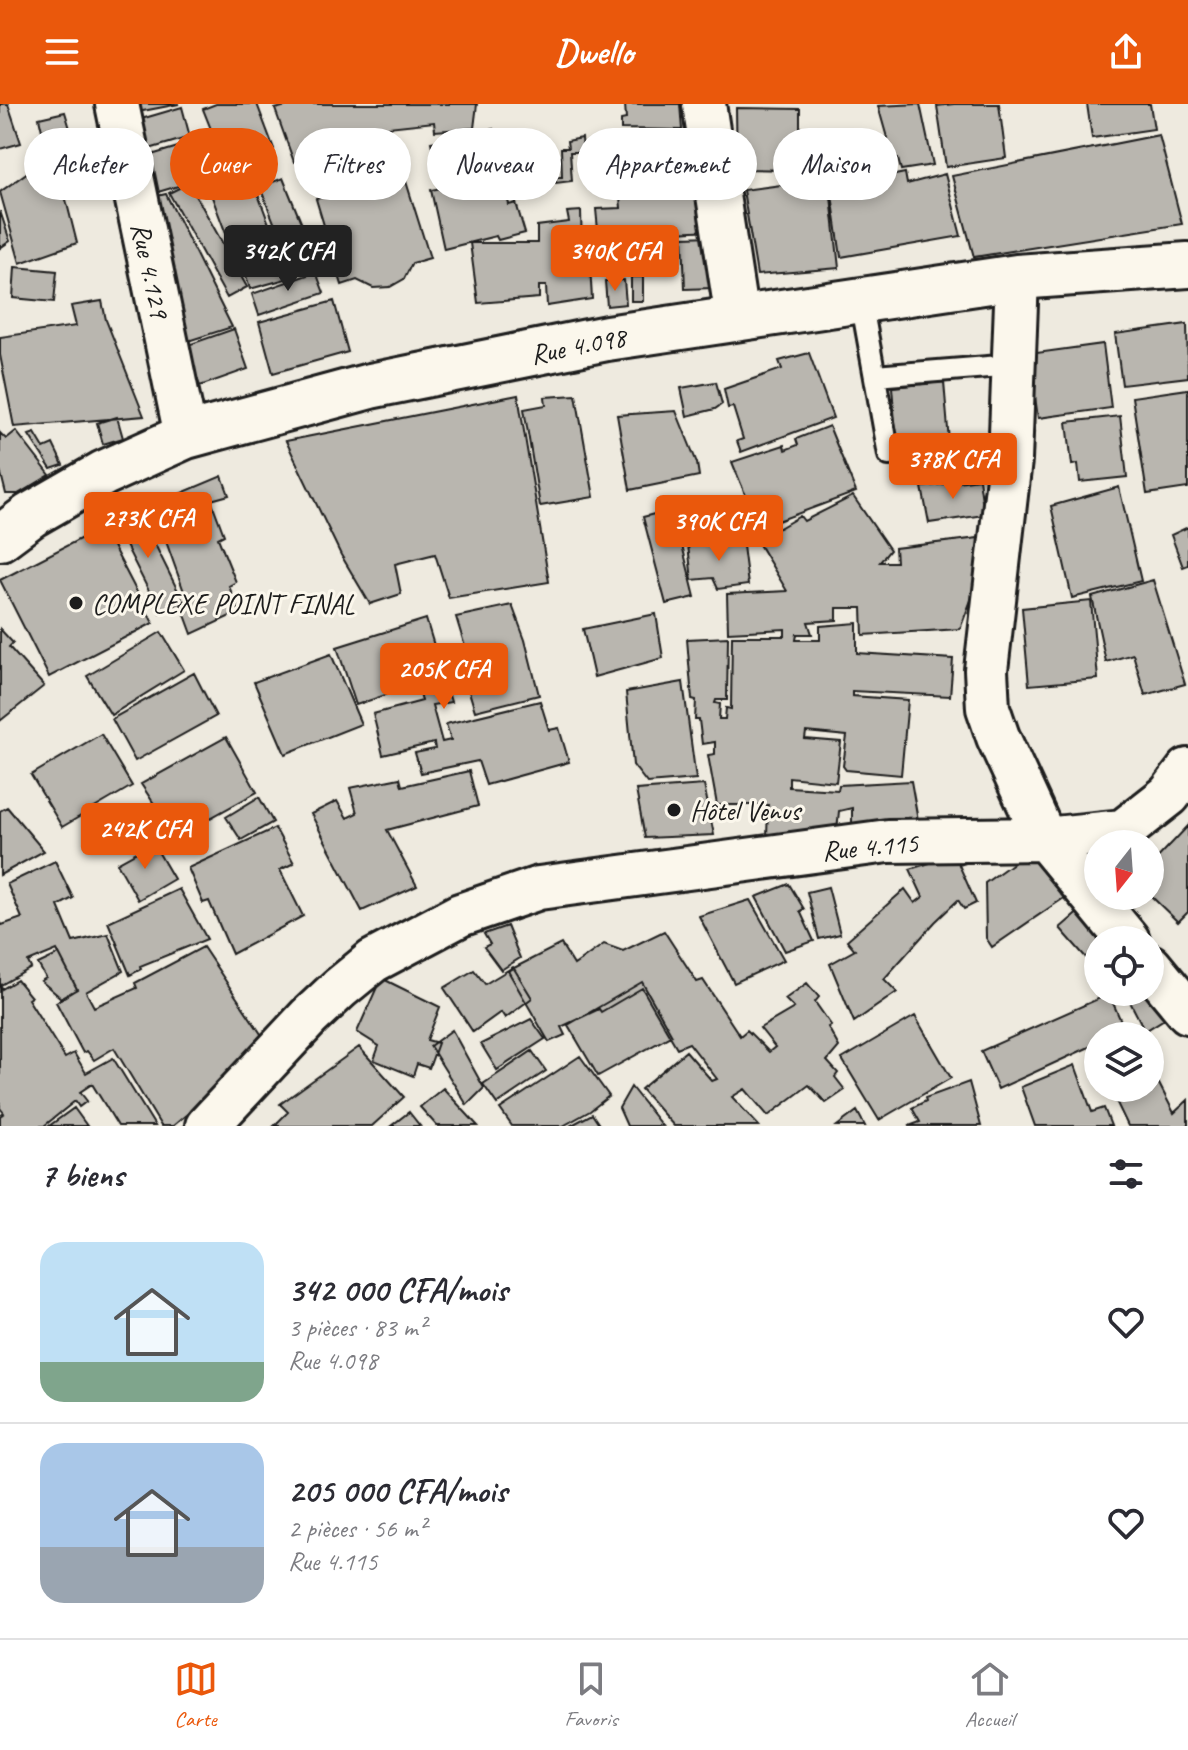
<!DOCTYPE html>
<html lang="fr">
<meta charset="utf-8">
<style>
body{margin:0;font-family:Caveat,sans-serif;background:#f7f7f7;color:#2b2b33;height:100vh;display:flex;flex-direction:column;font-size:30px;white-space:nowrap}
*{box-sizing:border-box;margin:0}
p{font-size:26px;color:#7c7c81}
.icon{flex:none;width:44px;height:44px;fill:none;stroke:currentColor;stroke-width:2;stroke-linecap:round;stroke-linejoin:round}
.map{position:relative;height:1022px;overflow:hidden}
.drawer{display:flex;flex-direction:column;background:#fff;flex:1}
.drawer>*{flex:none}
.banner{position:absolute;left:24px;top:24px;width:1140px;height:72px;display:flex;gap:16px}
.needle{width:52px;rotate:197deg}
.fabs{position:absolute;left:1084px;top:726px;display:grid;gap:16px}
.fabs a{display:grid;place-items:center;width:80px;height:80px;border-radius:50%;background:#fff;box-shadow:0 4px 12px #0003;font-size:40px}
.price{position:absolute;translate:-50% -68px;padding:0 18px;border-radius:8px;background:#ea580c;color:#fff;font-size:26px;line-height:52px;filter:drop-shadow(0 2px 4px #0008)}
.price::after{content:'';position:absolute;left:50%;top:48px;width:24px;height:18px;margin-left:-12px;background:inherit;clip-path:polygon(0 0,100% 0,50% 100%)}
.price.active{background:#222;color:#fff}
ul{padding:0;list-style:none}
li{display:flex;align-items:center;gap:24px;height:200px;padding:0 40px}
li+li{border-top:2px solid #e1e1e2}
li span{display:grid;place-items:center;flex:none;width:224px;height:160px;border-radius:24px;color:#555}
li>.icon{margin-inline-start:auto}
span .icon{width:96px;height:96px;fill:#fffc;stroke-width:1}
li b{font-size:34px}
h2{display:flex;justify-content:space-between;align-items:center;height:96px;padding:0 40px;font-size:34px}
.pill{padding:0 28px;border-radius:36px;background:#fff;box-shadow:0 4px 12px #0003;font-size:28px;line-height:72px}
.pill.active{background:#ea580c;color:#fff}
header{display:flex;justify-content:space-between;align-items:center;height:104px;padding:0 40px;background:#ea580c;color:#fff;font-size:36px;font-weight:600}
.dock{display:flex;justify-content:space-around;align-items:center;height:112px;border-top:2px solid #e1e1e2;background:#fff;font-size:22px;color:#7c7c81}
.dock a{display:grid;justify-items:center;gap:4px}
.dock .active{color:#ea580c}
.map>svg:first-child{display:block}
.building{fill:#b9b6af;stroke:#1c1c1c;stroke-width:2}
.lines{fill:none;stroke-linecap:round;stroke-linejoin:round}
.lane-casing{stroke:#1c1c1c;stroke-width:26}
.street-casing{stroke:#1c1c1c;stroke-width:48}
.secondary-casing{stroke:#1c1c1c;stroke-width:50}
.lane{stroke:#fbf7ec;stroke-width:20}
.street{stroke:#fbf7ec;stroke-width:42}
.secondary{stroke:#fbf7ec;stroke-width:44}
.poi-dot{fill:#1c1c1c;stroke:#fbf7ec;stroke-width:3}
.labels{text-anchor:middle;stroke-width:6;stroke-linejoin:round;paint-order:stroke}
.street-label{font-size:28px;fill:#1c1c1c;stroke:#fbf7ec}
.poi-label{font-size:28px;fill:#1c1c1c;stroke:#fbf7ec;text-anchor:start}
</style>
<header><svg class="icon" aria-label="menu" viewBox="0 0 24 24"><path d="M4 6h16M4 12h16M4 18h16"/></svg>Dwello<svg class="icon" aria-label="share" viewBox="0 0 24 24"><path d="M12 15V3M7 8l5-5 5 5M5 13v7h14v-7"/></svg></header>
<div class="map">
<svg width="1188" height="1022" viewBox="0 0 1188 1022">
<rect width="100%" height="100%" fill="#eeeadf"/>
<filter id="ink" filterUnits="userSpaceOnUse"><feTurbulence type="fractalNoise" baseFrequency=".0125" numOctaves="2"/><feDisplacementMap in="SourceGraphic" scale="16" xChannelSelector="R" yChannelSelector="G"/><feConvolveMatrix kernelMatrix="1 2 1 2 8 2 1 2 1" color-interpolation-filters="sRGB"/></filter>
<g filter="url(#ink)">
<path class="building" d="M 0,0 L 8,0 L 21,39 L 0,45 Z
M 120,0 L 179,0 L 122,11 Z
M 216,0 L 257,0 L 274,45 L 226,63 L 203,5 Z
M 294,0 L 477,0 L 474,24 L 435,27 L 434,18 L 360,26 L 365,37 L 294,58 L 275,5 Z
M 625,0 L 680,0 L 682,26 L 621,25 L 621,16 L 626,15 Z
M 920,0 L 933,61 L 901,66 L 898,55 L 893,55 L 878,2 Z
M 954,0 L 999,0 L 1006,54 L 946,63 L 937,2 Z
M 1087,0 L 1150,0 L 1154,25 L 1092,34 Z
M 182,3 L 190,33 L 139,48 L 131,18 Z
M 736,4 L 800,5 L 800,41 L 825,39 L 839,164 L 757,171 L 743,86 L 796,79 L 797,66 L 737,65 Z
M 65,8 L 71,28 L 44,35 L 39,14 Z
M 493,25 L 509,101 L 516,99 L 525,129 L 498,136 L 496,132 L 444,145 L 431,86 L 441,84 L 431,38 Z
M 1159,31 L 1182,120 L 974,153 L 952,72 Z
M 208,34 L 219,70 L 158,88 L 148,52 Z
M 582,34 L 583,48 L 570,48 L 572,77 L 556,79 L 555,73 L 562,73 L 561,44 L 568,44 L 567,37 Z
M 56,56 L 77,139 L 20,159 L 0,88 L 42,58 Z
M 247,61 L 272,128 L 231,143 L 206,77 Z
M 905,69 L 907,80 L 945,70 L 961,132 L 841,153 L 831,84 Z
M 404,71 L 430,154 L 412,159 L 404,175 L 390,183 L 373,184 L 357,176 L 342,181 L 316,95 Z
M 618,72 L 703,72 L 712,126 L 674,128 L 675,166 L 602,168 L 596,105 L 621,104 Z
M 283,74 L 318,160 L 294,169 L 260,83 Z
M 189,79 L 247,183 L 227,194 L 169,89 Z
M 166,90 L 232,223 L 188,237 L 140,96 Z
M 0,107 L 10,137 L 0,144 Z
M 581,107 L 582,145 L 589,145 L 592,195 L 547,202 L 546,182 L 539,182 L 539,194 L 478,199 L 470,139 L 537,139 L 537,122 L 569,118 L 567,108 Z
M 711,132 L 713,184 L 685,185 L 683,133 Z
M 277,134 L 289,174 L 250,185 L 238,145 Z
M 15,163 L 57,167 L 54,198 L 13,194 Z
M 316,168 L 324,189 L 259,211 L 252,190 Z
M 631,173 L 643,173 L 643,197 L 631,197 Z
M 624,176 L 626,200 L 607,202 L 605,177 Z
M 102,197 L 106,216 L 144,312 L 14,323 L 0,251 L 0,233 L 76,222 L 71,202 Z
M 334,197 L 348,248 L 273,269 L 259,218 Z
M 1187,220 L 1188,273 L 1122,281 L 1115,230 Z
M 234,225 L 248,265 L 200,282 L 185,242 Z
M 1103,240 L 1111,304 L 1038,314 L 1029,250 Z
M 809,249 L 833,314 L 741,348 L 737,337 L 743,335 L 733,303 L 728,304 L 724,285 L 782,265 L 779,257 Z
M 716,278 L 722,300 L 715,305 L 687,312 L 681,284 Z
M 944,278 L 950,349 L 898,353 L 892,283 Z
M 1188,285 L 1188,384 L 1147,390 L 1132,293 Z
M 518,291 L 549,478 L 449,494 L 435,450 L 395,460 L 401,490 L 370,500 L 341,451 L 286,337 Z
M 576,291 L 594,393 L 540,402 L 524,305 L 546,301 L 545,293 Z
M 676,307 L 697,359 L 699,372 L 630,386 L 617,311 Z
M 1120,312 L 1127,373 L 1080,378 L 1078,360 L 1072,361 L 1067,318 Z
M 117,313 L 123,334 L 103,340 L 97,319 Z
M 829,322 L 856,388 L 759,424 L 732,358 L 784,341 L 785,346 L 798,341 L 796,335 Z
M 16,327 L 50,371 L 18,390 L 6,390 L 0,366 L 0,329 L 6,335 Z
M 35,329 L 44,344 L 53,340 L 63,361 L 51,365 L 29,331 Z
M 222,372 L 229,391 L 211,396 L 224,431 L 218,434 L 236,478 L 229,482 L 239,508 L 192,530 L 181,500 L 187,496 L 153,401 Z
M 979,375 L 984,411 L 929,419 L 922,383 Z
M 1119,383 L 1141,477 L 1072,494 L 1051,402 Z
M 853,392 L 890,446 L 880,458 L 896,458 L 895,444 L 979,434 L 979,496 L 971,496 L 960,525 L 863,531 L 862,504 L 837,504 L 837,516 L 808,518 L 812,530 L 797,530 L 796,536 L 820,536 L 820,522 L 857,519 L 857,549 L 953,555 L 950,592 L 852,587 L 852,592 L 908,596 L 901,671 L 846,666 L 843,662 L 847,632 L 806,628 L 805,635 L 841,638 L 836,678 L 789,673 L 789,683 L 838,686 L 839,681 L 911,677 L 918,716 L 852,734 L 852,704 L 839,707 L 836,737 L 767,734 L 768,701 L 717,701 L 708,651 L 715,650 L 715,638 L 702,640 L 699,616 L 695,616 L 696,596 L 692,595 L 687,535 L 728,533 L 727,596 L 716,596 L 715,599 L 720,600 L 719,615 L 725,615 L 726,604 L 731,605 L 732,532 L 785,532 L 785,525 L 728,528 L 727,490 L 787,487 L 757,437 L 800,412 L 804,417 Z
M 137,404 L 183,497 L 160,509 L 113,416 Z
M 673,405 L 695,493 L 666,500 L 643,413 Z
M 103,423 L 153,519 L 49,573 L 0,476 Z
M 1188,423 L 1188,461 L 1183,463 L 1171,431 Z
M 742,434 L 748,481 L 718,485 L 713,474 L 692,476 L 688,441 Z
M 1153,476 L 1185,580 L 1145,591 L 1133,550 L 1106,558 L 1092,493 Z
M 1091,497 L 1098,575 L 1029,581 L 1022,504 Z
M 512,501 L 525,536 L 539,591 L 475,607 L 468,584 L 477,582 L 456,513 Z
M 656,510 L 663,554 L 594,573 L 583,525 Z
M 426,515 L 451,598 L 432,601 L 442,638 L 451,636 L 446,620 L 540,597 L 549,626 L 559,624 L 569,658 L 486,681 L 478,657 L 421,669 L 415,649 L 435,645 L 434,639 L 383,651 L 373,610 L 422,597 L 418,580 L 356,601 L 337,543 Z
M 0,525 L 13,539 L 9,543 L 44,582 L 0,617 Z
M 161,528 L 184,566 L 111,611 L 87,572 Z
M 331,550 L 361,620 L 285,650 L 254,578 Z
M 194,569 L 216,612 L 135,657 L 112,615 Z
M 683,578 L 696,675 L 647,679 L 633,661 L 626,588 Z
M 101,630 L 132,682 L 62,723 L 31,671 Z
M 226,633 L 257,688 L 176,733 L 141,680 Z
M 469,667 L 478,702 L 387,726 L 417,782 L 362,807 L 311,710 L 337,697 L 347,714 L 357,709 L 350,684 L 400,674 L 402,682 Z
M 704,681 L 714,731 L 645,734 L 636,686 Z
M 259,693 L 273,718 L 241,736 L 226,713 Z
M 7,703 L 44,747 L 0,771 L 0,707 Z
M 1188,722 L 1188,808 L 1178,818 L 1150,791 L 1150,762 Z
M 275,724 L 294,759 L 280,766 L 303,812 L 232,850 L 209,797 L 203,799 L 188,764 Z
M 153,739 L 174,775 L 138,796 L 117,759 Z
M 1031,746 L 1074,787 L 992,843 L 986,834 L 985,779 Z
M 967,748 L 969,758 L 959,761 L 976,799 L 964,805 L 958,796 L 935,818 L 884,875 L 897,888 L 854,918 L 830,860 L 855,846 L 847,836 L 905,785 L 915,799 L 923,793 L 910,765 Z
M 55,757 L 73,794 L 58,802 L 73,838 L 108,830 L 123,867 L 86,888 L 94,903 L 137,884 L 135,879 L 203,843 L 265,936 L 226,977 L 173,1022 L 161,1022 L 114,944 L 94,956 L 87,947 L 83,949 L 56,898 L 77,885 L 57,846 L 28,858 L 31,864 L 1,881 L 2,885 L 17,876 L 31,893 L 28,895 L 65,954 L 74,949 L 86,969 L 113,954 L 155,1022 L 118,1022 L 92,980 L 80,988 L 87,997 L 79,1003 L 75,997 L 44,1022 L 0,1022 L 0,1012 L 4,1009 L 0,1004 L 0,818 L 2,821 L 22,814 L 7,780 Z
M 789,780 L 804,805 L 800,807 L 814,837 L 785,847 L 756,793 Z
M 828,783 L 840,830 L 819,835 L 807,788 Z
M 179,785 L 207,835 L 140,862 L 141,865 L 130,871 L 108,818 Z
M 750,796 L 784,856 L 734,879 L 699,812 Z
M 1081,806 L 1108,836 L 1098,836 L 1098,863 L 1096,865 L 1060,824 Z
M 507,822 L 520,854 L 501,866 L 484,843 L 490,840 L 484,830 Z
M 664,827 L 697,878 L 703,876 L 740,932 L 747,926 L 769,948 L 775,943 L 760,924 L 794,904 L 785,895 L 807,879 L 819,893 L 815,898 L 831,921 L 828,923 L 839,943 L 827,957 L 838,969 L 835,973 L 845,986 L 826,999 L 809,981 L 768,1012 L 745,985 L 732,993 L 759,1022 L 674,1022 L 641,985 L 686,947 L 712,977 L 717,975 L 689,939 L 677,944 L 642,884 L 601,908 L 599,905 L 561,923 L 565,931 L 549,938 L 508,867 L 561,840 L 574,861 L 604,840 L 623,847 Z
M 59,850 L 77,885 L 61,894 L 41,877 L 46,874 L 38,860 Z
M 513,863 L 532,894 L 505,914 L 501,908 L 473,928 L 444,884 L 474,866 L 485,880 Z
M 381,874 L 440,903 L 427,936 L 438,939 L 429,964 L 417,960 L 413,972 L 374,956 L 379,942 L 357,928 Z
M 642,878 L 672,931 L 598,972 L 568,921 Z
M 1125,888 L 1150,888 L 1185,902 L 1145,927 Z
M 1109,890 L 1125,926 L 1113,932 L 1098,932 L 1098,939 L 998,985 L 981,947 Z
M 915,912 L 951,974 L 879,1016 L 842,955 Z
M 531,915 L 545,935 L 497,966 L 481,940 Z
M 452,926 L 484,984 L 467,1001 L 430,942 Z
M 359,943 L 404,993 L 372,1022 L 274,1022 L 288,1008 L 280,1000 Z
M 532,947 L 546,967 L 497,1000 L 483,980 Z
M 580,952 L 609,992 L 590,1007 L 563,1022 L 512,1022 L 500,1005 Z
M 1075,961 L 1092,1008 L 1104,1004 L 1111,1022 L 1035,1022 L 1021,983 Z
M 1156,974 L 1174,1009 L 1188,996 L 1188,1022 L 1128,1022 L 1115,995 L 1136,984 L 1150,984 L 1150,977 Z
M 969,978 L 981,1022 L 909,1022 L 920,1018 L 912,1004 L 926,997 L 925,994 Z
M 631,983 L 662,1022 L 627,1022 L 619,1004 Z
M 443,984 L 478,1022 L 437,1022 L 420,1003 Z
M 74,1004 L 87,1022 L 49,1022 Z
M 857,1007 L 865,1022 L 837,1022 Z
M 409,1008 L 420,1022 L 391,1022 Z
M 592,1010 L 600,1022 L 570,1022 Z"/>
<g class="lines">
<defs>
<path id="lane" d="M 861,196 L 889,351
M 875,272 L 1013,261"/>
<path id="street" d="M 117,0 L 186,332
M 704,0 L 737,215
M 1045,735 L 1123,727 L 1169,691 L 1188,666
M 1045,735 L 1128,836
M 1150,862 L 1188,908
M 207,1022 L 309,913 L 340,884 L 373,857 L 460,811 L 539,784 L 888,737 L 1045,735 L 998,633 L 988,604 L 986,566 L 1010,356 L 1017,173"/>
<path id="secondary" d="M 0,434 L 31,411 L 104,369 L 186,332 L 370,282 L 607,234 L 1017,173 L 1188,161"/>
</defs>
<use href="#lane" class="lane-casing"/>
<use href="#street" class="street-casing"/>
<use href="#secondary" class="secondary-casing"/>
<use href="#lane" class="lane"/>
<use href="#street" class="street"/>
<use href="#secondary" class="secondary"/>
</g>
</g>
<g class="poi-dot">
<circle cx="76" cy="499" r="8"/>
<circle cx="674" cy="706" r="8"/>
</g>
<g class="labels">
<g class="street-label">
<text transform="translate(151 166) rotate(78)" y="10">Rue 4.129</text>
<text transform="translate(578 241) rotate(-11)" y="10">Rue 4.098</text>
<text transform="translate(870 742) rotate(-5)" y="10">Rue 4.115</text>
</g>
<g class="poi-label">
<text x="92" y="509">COMPLEXE POINT FINAL</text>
<text x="690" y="716">Hôtel Venus</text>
</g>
</g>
</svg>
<div class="fabs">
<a><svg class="needle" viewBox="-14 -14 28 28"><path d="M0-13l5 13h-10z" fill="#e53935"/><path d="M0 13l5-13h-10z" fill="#7c7c81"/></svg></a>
<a><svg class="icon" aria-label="locate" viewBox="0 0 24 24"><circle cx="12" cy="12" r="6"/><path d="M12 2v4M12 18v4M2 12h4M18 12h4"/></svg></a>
<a><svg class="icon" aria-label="layers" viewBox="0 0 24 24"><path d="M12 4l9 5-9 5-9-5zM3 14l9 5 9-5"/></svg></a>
</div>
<b class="price active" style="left:288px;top:189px">342K CFA</b>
<b class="price" style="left:615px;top:189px">340K CFA</b>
<b class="price" style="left:953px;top:397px">378K CFA</b>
<b class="price" style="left:148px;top:456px">273K CFA</b>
<b class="price" style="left:719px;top:459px">390K CFA</b>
<b class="price" style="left:444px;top:607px">205K CFA</b>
<b class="price" style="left:145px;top:767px">242K CFA</b>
<div class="banner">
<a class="pill">Acheter</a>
<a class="pill active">Louer</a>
<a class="pill">Filtres</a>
<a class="pill">Nouveau</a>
<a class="pill">Appartement</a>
<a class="pill">Maison</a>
</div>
</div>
<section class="drawer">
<h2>7 biens<svg class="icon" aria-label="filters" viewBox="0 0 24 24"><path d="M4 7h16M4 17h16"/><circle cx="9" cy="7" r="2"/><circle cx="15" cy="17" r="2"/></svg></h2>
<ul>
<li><span style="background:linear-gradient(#bfe0f5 75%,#7fa58c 0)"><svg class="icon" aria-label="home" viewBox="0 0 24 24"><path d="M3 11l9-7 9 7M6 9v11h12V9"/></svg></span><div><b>342 000 CFA/mois</b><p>3 pièces · 83 m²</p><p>Rue 4.098</p></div><svg class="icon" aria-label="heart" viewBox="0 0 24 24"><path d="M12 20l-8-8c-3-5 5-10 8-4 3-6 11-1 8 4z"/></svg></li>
<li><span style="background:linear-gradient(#a9c7e8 65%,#9aa5b1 0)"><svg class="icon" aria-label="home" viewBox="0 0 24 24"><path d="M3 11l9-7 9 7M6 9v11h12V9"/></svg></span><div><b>205 000 CFA/mois</b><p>2 pièces · 56 m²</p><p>Rue 4.115</p></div><svg class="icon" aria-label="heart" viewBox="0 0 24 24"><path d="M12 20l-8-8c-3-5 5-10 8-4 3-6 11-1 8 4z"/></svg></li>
</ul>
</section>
<nav class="dock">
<a class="active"><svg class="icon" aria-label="map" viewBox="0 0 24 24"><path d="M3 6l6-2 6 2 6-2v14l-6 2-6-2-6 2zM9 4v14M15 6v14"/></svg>Carte</a>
<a><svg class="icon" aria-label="saved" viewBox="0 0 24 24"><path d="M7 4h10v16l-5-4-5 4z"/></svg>Favoris</a>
<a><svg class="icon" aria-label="home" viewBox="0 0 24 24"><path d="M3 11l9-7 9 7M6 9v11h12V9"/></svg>Accueil</a>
</nav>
